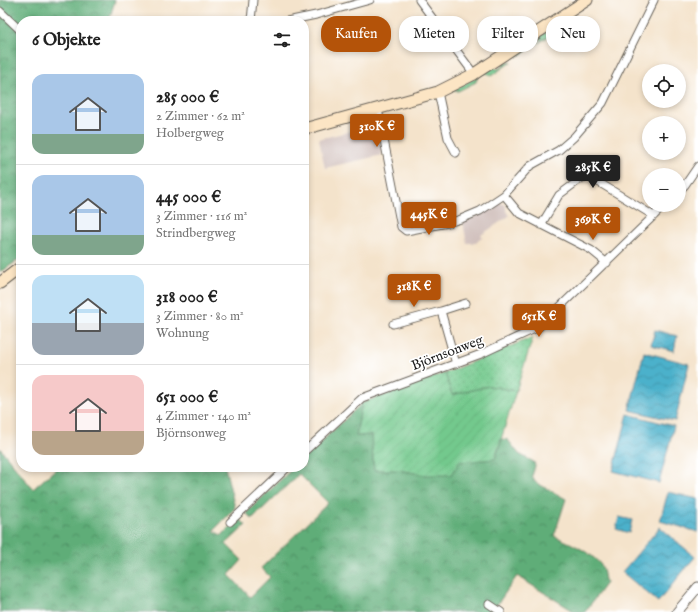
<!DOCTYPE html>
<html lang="de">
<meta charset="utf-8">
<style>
body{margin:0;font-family:"IM FELL English",serif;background:#f2f2f2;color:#222;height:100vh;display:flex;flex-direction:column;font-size:15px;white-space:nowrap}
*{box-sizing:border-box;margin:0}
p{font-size:13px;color:#767676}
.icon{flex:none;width:22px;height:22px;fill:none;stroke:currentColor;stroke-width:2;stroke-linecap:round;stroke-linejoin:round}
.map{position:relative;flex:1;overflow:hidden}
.panel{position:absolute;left:16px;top:16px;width:293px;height:456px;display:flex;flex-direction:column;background:#fff;border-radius:16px;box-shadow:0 2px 6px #0003}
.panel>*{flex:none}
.guide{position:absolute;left:321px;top:16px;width:317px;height:36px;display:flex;gap:8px}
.fabs{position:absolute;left:642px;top:64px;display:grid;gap:8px}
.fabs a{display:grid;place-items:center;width:44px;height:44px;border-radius:50%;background:#fff;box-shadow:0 2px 6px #0003;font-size:20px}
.price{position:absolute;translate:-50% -34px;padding:0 9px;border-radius:4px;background:#b45309;color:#fff;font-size:13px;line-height:26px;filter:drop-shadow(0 1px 2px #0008)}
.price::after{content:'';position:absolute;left:50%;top:24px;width:12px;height:9px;margin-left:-6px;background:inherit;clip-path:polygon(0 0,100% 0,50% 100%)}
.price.on{background:#222;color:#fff}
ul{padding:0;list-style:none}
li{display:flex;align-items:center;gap:12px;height:100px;padding:0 16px}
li+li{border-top:1px solid #e0e0e0}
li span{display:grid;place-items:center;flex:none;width:112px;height:80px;border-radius:12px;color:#555}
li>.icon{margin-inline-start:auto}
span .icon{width:48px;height:48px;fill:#fffc;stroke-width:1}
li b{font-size:17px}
h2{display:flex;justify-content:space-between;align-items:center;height:48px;padding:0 16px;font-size:17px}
.tag{padding:0 14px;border-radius:16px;background:#fff;box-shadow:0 2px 6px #0003;font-size:14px;line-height:36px}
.tag.on{background:#b45309;color:#fff}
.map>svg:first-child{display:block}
.industrial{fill:#d0c0bc}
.grass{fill:url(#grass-dots);stroke:#487254}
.forest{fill:url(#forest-crowns);stroke:#3d644a}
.garden{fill:url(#garden-furrows);stroke:#487254}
.water{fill:url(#water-waves);stroke:#346674}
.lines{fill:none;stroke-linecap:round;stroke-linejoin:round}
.minor-casing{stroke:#686259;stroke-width:9}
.tertiary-casing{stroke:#686259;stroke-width:11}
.secondary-casing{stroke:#686259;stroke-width:13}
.minor{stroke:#fff;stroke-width:7}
.tertiary{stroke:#fff;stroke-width:9}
.secondary{stroke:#fce5c4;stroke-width:11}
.labels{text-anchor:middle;stroke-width:3.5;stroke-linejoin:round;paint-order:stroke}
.street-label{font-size:14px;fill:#1c1c1c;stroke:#fff}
</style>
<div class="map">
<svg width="698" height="612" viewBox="0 0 698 612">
<defs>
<pattern id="grass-dots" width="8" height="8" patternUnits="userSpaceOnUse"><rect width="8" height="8" fill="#73c98d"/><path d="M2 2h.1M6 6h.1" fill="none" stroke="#63ac79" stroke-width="1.8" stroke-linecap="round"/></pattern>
<pattern id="forest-crowns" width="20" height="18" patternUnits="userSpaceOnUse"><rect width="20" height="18" fill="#5ead78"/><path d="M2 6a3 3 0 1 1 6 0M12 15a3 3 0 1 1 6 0" fill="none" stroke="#4d8c62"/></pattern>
<pattern id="garden-furrows" width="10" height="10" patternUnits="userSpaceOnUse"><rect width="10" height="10" fill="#73c98d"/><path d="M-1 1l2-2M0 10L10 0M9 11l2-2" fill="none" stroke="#63ac79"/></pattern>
<pattern id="water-waves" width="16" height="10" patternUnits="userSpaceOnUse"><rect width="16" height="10" fill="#4cb1cb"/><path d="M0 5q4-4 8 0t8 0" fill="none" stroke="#3e8fa4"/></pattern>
</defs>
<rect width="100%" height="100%" fill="#fff"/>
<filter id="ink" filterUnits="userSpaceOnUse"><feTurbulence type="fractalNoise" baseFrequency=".025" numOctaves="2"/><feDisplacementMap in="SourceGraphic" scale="8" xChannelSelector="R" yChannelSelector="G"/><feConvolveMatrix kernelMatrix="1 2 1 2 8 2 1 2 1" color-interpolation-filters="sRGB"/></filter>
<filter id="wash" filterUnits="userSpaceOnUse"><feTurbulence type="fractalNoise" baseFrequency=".012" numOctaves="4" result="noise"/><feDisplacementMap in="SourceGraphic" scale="16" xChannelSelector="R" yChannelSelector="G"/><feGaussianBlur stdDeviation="0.9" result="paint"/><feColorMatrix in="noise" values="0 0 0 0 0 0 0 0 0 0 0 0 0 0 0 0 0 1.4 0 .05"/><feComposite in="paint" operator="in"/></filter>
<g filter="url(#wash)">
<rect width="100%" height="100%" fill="#f4e3cb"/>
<path class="industrial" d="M 372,126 L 378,129 L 382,155 L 325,168 L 319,139 Z
M 498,203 L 504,204 L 506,206 L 506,211 L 509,216 L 481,235 L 482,237 L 476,243 L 467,243 L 463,223 Z"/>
<path class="grass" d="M 545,32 L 549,36 L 520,55 L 518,56 L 515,53 L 524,46 L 530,48 L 542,40 L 537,37 Z
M 510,61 L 511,62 L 491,76 L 485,72 L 492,67 L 498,69 L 505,65 L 502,63 L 502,62 L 507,63 Z
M 478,76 L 476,82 L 458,91 L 453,90 Z
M 533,337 L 516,391 L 489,386 L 452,395 L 445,373 Z"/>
<path class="forest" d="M 0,0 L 115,0 L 109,21 L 21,21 L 21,258 L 0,273 Z
M 362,403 L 356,436 L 371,435 L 374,470 L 399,470 L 426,475 L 457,462 L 495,459 L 502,439 L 508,440 L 519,454 L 534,462 L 535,466 L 532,476 L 535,482 L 566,499 L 554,536 C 569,542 591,552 601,565 C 604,569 604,578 606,583 L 585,612 L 575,612 L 517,576 L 492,612 L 0,612 L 0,448 L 33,489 L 58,467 L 225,467 L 235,508 L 214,530 L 221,536 L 239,519 L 246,525 L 226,544 L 242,560 L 229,575 L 250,597 L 270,577 L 261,568 L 328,503 L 299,474 L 252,519 L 246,513 L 294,467 L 304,467 L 304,458 Z"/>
<path class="garden" d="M 445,373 L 452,395 L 489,386 L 516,391 L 495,459 L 458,462 L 457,466 L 451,475 L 426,475 L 399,470 L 374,470 L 371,435 L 356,436 L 362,403 Z"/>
<path class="water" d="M 655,330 L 677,336 L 674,351 L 651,345 Z
M 644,352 L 689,364 L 675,421 L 629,410 Z
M 628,414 L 674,426 L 659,483 L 613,471 Z
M 668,492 L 698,499 L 698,532 L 660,521 Z
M 619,517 L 632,520 L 629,533 L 616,529 Z
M 660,527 L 695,557 L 658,602 L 622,572 Z"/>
</g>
<g filter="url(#ink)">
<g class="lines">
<defs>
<path id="minor" d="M 419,0 L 474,74
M 0,11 L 21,31
M 251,21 L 253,0
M 287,21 L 316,15 L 370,0
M 438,92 L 448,138 L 456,153
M 378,109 L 401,227 L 406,231 L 448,223 L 461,219 L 480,211 L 504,195 L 530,166 L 559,150 L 574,137 L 603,103 L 654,0
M 679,191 L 685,185 L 698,166
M 504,195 L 519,213 L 591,250 L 607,263
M 541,225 L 559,195 L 582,178 L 590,177 L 654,216
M 393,324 L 441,311
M 456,364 L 441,311 L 466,303
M 304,452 L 362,398 L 481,354 L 539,327 L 665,205
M 230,522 L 288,467
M 489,604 L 501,612"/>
<path id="tertiary" d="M 677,612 L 698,587"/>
<path id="secondary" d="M 304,129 L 438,92 L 474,74 L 587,0
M 0,283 L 21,267"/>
</defs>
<use href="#minor" class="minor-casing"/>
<use href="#tertiary" class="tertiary-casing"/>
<use href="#secondary" class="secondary-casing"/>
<use href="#minor" class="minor"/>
<use href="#tertiary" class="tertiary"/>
<use href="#secondary" class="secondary"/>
</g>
</g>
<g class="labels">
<g class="street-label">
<text transform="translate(447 352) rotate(-21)" y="5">Björnsonweg</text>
</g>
</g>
</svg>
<div class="fabs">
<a><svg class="icon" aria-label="locate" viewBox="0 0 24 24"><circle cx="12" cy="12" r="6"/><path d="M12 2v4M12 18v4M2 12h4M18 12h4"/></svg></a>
<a>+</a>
<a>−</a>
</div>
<b class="price" style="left:377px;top:148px">310K €</b>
<b class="price on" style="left:593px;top:189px">285K €</b>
<b class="price" style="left:429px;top:236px">445K €</b>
<b class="price" style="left:593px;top:241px">369K €</b>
<b class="price" style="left:414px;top:308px">318K €</b>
<b class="price" style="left:539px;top:338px">651K €</b>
<div class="guide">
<a class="tag on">Kaufen</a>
<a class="tag">Mieten</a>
<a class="tag">Filter</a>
<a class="tag">Neu</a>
</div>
<section class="panel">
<h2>6 Objekte<svg class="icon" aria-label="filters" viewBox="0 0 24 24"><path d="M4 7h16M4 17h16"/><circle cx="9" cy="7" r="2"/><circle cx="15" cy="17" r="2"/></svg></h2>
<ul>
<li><span style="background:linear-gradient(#a9c7e8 75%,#7fa58c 0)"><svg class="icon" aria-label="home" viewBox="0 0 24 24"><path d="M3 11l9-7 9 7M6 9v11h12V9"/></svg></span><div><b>285 000 €</b><p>2 Zimmer · 62 m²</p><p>Holbergweg</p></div></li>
<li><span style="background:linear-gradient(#a9c7e8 75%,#7fa58c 0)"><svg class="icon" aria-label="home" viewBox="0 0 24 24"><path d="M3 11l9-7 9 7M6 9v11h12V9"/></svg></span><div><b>445 000 €</b><p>3 Zimmer · 116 m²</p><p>Strindbergweg</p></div></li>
<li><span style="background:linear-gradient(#bfe0f5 60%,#9aa5b1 0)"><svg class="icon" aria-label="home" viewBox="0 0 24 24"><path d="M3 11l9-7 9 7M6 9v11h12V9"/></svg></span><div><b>318 000 €</b><p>3 Zimmer · 80 m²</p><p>Wohnung</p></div></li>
<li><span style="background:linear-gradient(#f6c9c9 70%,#b9a48a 0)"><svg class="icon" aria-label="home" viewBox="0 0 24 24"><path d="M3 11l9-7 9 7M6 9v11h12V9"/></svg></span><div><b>651 000 €</b><p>4 Zimmer · 140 m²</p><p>Björnsonweg</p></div></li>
</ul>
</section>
</div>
